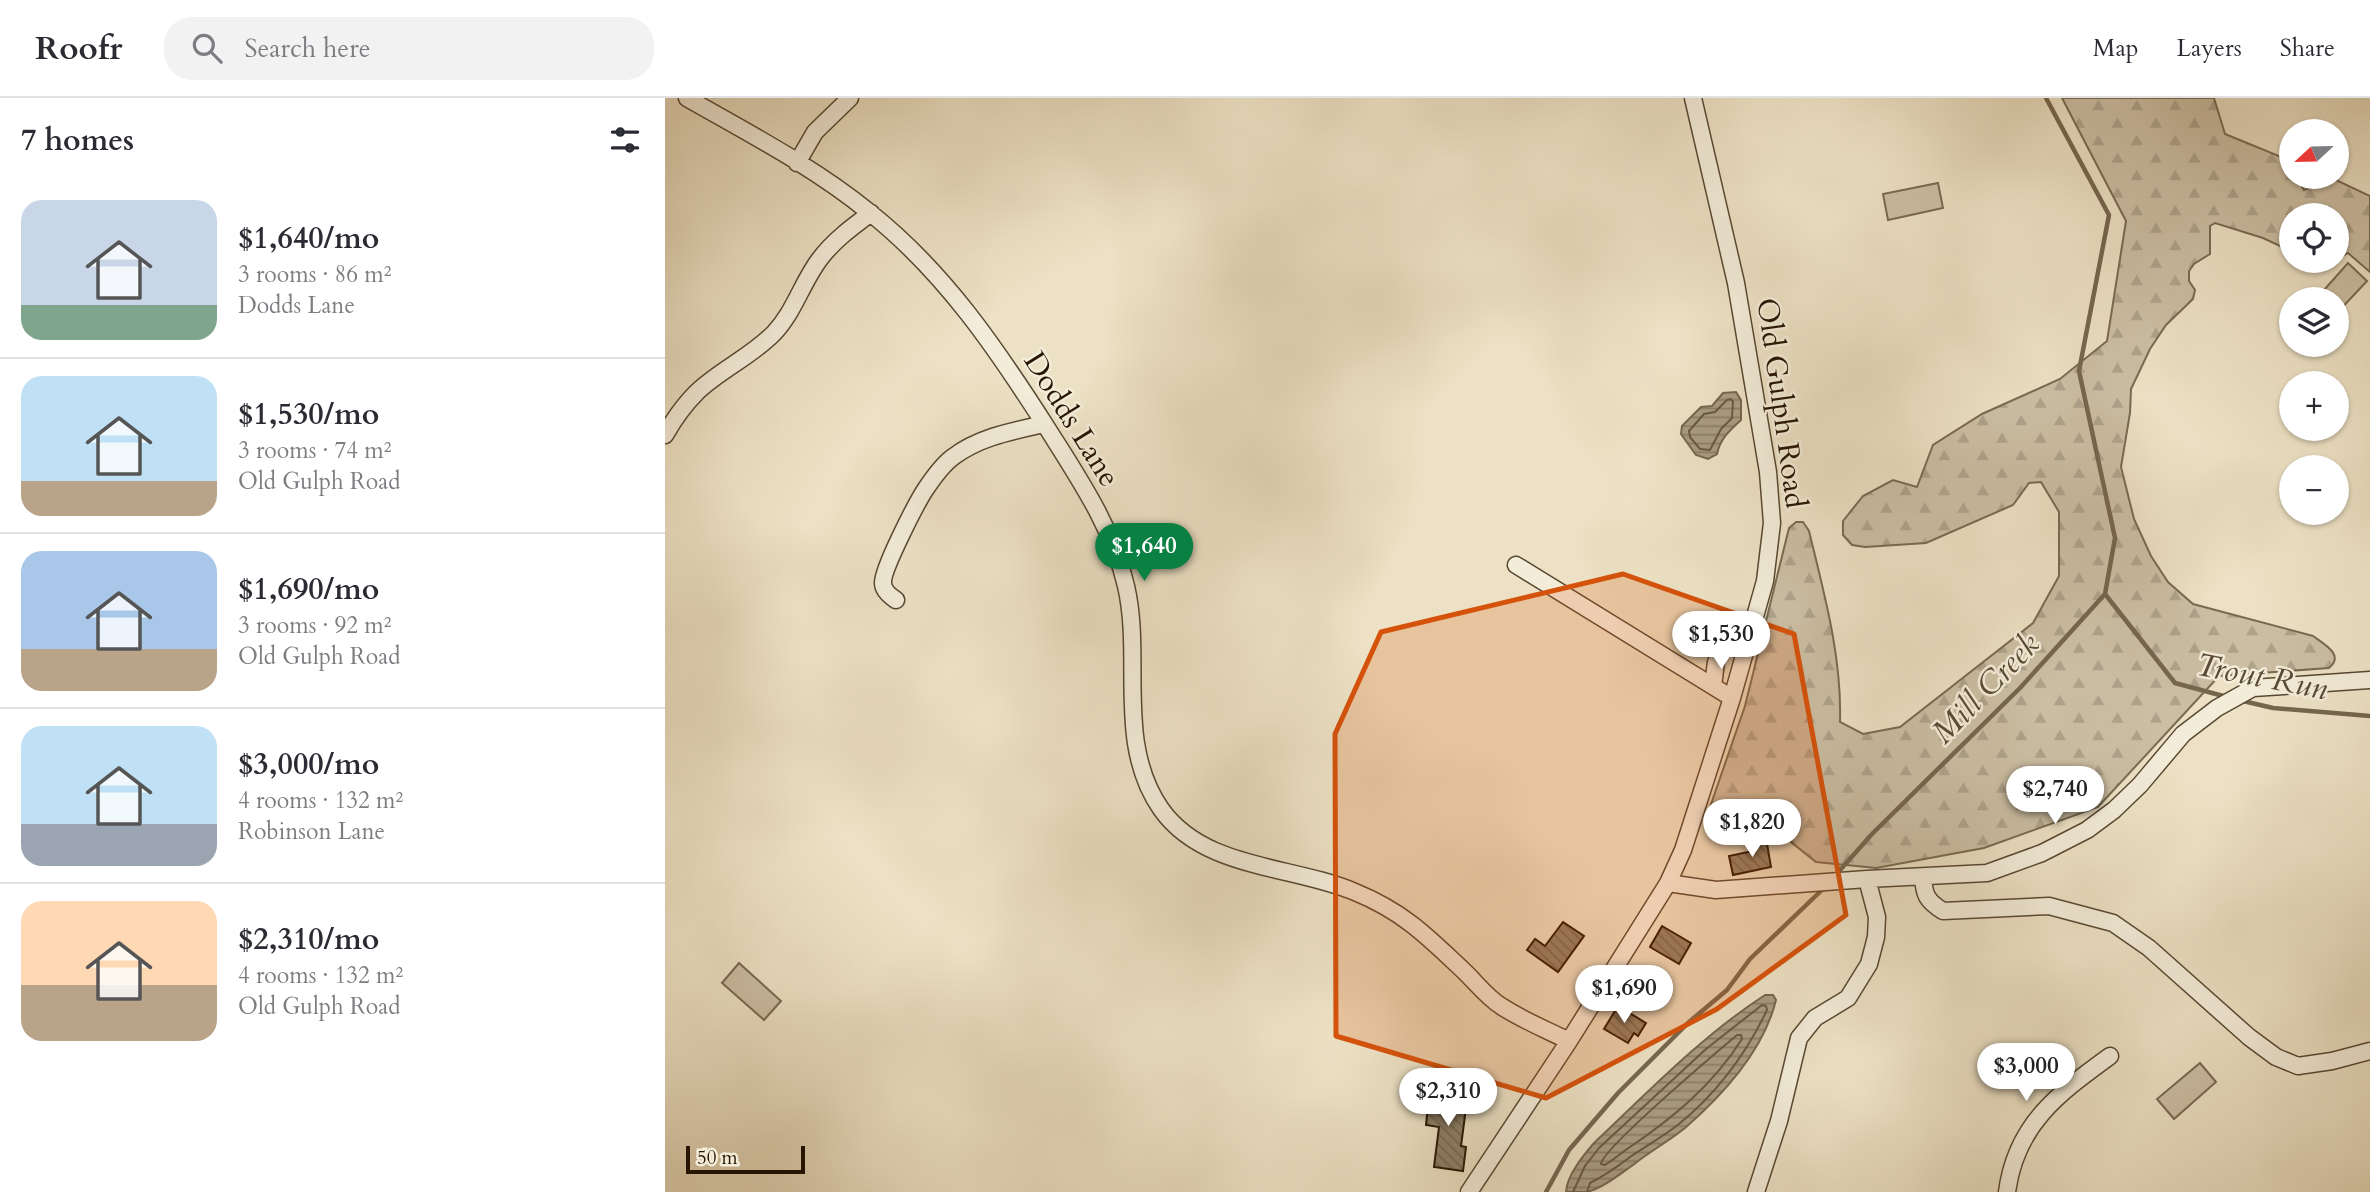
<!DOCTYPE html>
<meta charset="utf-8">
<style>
body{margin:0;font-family:Cardo,serif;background:#f2f2f3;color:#2b2b33;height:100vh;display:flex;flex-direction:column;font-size:26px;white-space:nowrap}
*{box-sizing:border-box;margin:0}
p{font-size:23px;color:#7c7c81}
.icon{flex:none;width:38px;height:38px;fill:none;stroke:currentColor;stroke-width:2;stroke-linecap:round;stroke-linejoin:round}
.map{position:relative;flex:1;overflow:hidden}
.side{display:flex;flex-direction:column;background:#fff;width:665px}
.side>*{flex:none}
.needle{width:46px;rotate:248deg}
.buttons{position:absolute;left:1614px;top:21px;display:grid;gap:14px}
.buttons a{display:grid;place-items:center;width:70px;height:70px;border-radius:50%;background:#fff;box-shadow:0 2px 5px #0004;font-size:35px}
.scale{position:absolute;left:21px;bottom:18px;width:119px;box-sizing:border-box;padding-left:7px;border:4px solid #271501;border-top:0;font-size:19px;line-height:24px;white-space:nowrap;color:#271501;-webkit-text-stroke:5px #f3ecd9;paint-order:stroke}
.price{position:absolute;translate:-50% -60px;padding:0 16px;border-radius:24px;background:#fff;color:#222;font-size:23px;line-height:46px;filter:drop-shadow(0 2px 4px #0008)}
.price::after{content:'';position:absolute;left:50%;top:42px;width:21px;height:16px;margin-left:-10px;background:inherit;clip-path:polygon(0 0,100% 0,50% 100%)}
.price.selected{background:#0b8043;color:#fff}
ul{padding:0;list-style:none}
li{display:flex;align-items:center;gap:21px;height:175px;padding:0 21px}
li+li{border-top:2px solid #e1e1e2}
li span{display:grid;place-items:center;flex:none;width:196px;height:140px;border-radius:21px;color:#555}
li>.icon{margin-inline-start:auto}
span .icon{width:84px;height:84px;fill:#fffc;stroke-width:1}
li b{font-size:30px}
h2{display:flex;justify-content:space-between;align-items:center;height:84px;padding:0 21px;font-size:30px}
header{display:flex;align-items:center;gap:42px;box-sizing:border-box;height:98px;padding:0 35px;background:#fff;border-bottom:2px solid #e1e1e2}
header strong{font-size:33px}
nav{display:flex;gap:38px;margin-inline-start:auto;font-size:24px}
.search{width:490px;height:63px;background:#f2f2f3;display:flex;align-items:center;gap:18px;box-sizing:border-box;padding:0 24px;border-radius:28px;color:#7c7c81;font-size:26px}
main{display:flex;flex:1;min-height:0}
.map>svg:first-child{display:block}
.grass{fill:#cbbea3;stroke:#796a52;stroke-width:2}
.forest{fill:url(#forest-firs);stroke:#796a52;stroke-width:2}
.water{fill:url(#water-rules);stroke:#75664e;stroke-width:2}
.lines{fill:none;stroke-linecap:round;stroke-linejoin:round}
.shore{stroke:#685842;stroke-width:2}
.stream{stroke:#75664e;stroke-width:4.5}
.building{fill:url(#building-back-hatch);stroke:#271501;stroke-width:2}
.minor-casing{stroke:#584832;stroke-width:19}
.minor{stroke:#f3ecd9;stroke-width:16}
.marked{fill:#d5520b;fill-opacity:0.2;stroke:#d5520b;stroke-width:5;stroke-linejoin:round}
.labels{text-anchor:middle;stroke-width:5;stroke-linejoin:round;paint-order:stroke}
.street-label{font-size:30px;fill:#271501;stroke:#f3ecd9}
.water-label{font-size:32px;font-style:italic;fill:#5b4b35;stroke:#f3ecd9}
</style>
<header>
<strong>Roofr</strong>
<div class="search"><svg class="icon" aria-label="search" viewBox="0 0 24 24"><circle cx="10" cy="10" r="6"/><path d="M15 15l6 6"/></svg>Search here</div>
<nav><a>Map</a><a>Layers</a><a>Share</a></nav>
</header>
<main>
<section class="side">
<h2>7 homes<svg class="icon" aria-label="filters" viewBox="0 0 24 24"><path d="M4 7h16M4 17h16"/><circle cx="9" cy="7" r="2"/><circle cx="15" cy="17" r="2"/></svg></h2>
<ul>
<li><span style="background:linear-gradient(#c9d6e8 75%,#7fa58c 0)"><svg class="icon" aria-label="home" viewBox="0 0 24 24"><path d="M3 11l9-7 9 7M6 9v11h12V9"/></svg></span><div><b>$1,640/mo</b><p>3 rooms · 86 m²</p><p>Dodds Lane</p></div></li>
<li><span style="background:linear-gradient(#bfe0f5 75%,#b9a48a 0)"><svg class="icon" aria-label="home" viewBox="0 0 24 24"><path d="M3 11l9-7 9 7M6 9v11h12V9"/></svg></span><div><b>$1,530/mo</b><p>3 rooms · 74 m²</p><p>Old Gulph Road</p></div></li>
<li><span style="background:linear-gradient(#a9c7e8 70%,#b9a48a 0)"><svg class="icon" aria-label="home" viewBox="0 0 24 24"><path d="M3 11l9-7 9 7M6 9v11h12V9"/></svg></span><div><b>$1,690/mo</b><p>3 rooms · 92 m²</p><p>Old Gulph Road</p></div></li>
<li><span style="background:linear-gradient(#bfe0f5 70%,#9aa5b1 0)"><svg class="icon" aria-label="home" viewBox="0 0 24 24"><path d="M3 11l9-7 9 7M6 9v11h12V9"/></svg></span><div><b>$3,000/mo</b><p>4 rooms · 132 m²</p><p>Robinson Lane</p></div></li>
<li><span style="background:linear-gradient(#ffd9b3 60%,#b9a48a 0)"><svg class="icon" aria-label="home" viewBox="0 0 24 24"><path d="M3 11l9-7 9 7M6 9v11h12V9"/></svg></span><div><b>$2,310/mo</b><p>4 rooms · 132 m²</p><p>Old Gulph Road</p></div></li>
</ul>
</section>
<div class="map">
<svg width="1705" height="1094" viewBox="0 0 1705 1094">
<defs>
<pattern id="forest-firs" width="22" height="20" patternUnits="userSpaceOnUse" patternTransform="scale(1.75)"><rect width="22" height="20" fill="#cbbea3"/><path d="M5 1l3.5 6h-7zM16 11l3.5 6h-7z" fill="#aea28b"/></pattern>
<pattern id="water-rules" width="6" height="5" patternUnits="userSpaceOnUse" patternTransform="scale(1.75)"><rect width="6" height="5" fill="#a99c82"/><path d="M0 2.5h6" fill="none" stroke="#8a7e68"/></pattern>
<pattern id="building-back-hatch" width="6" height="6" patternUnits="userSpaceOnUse" patternTransform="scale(1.75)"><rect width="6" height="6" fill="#8d7f66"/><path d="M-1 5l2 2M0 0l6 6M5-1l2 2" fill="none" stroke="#736752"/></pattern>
</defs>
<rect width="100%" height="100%" fill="#ece1c4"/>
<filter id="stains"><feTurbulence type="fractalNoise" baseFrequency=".00286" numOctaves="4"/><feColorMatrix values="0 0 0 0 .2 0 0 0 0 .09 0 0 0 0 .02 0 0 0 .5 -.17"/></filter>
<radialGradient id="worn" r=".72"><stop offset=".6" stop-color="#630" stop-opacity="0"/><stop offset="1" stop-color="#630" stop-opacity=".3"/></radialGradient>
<path class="grass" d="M 1273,85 L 1278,110 L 1223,122 L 1218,96 Z
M 1683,165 L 1702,183 L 1671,216 L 1671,201 L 1651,201 Z
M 74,865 L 116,903 L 99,922 L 57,885 Z
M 1535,965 L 1551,984 L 1509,1021 L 1492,1001 Z"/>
<path class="forest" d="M 1397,0 L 1549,0 L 1560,36 L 1626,63 L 1626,79 L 1631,79 L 1639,92 L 1667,80 L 1705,98 L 1705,174 L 1683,155 L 1671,161 L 1671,117 L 1626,117 L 1626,153 L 1598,140 L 1550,125 L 1545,128 L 1545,156 L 1529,166 L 1524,173 L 1524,183 L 1530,192 L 1528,201 L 1501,227 L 1485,251 L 1466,291 L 1465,315 L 1456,369 L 1469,421 L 1486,458 L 1503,484 L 1528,506 L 1648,538 C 1659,546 1680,557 1664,570 L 1554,578 L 1433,709 L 1319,750 L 1211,770 L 1151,764 L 1101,724 L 1062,726 L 1049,723 L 1044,712 L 1080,608 L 1124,430 L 1131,424 L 1138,424 L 1144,433 C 1159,495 1177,559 1175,624 L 1198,636 L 1235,629 L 1368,525 L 1394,478 L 1394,414 L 1376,384 L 1364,385 L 1348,407 L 1261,445 L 1200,449 L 1187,447 L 1178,437 L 1178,423 L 1198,398 L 1228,382 L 1252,389 L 1268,347 L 1317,316 L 1395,281 L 1442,243 L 1461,123 Z"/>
<path class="water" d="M 1071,294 L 1076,302 L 1076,322 C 1065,332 1055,341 1052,356 L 1043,361 L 1031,357 L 1016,336 L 1017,328 L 1036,309 L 1047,308 L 1058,295 Z
M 1100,897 L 1108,897 L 1111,902 C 1099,951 1059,996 1020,1030 C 1004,1043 984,1054 968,1067 C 955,1076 938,1090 922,1094 C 916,1094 907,1094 901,1094 C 902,1077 918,1058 929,1045 C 983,994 1038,937 1100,897 Z"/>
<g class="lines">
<path class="shore" d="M 1066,301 L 1068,304 L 1067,320 L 1056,331 L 1045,352 L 1035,351 L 1025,339 L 1024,333 L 1039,316 L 1050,314 L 1062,302 Z
M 1072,937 L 1076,937 L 1077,941 C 1048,987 1007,1021 962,1051 C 955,1056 948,1062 940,1067 L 936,1066 C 937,1051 1053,953 1072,937 Z
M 908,1094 L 920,1068 L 934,1050 L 1041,951 L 1097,907 L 1101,908 L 1102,912 C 1081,956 1052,995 1014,1026 C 999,1038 981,1048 965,1059 C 952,1069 939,1078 925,1085 L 922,1094"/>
<path class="stream" d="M 1440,496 L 1510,585 L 1562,599
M 1578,603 L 1608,610 L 1705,618
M 1168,780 L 1207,736 L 1355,590 L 1440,496 L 1450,440 L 1414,273 L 1444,117 L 1381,0
M 881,1094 L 904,1052 L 953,995 L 1024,924 L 1062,892 L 1085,861 L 1160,789"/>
</g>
<path class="building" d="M 1101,740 L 1106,769 L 1068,777 L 1064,758 L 1088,753 L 1086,743 Z
M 898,824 L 919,838 L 893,874 L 862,852 L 870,841 L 880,848 Z
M 997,828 L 1026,845 L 1014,866 L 985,849 Z
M 953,908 L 981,925 L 973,938 L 969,935 L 963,945 L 939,931 Z
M 777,987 L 797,990 L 795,1009 L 801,1010 L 796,1048 L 801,1049 L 798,1073 L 769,1069 L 774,1029 L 761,1027 L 764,999 L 775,1000 Z"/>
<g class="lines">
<defs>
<path id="minor" d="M 22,0 C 83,35 149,69 204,114 C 280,174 333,253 384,333 C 415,382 448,431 461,488 C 478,561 450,645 496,711 C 539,772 627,767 690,794 C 739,814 763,839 801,875 C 812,886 823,900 836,908 C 857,922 882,932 904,943
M 132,65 L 150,34 L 185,0
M 0,337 C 9,321 19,307 32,294 C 55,272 87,258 109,235 C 129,214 137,185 154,162 C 168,143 187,129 206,115
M 851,467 L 1067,600
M 231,502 C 225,498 218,492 218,485 C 217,472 251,406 260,392 C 268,380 277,367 288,359 C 314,339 348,333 379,326
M 1048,588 L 1051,564
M 1258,779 C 1259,797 1262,803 1278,813 L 1384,808 L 1448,825 L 1484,850 L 1584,939 L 1611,959 L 1633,968 L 1667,963 L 1705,953
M 1003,785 L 1051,792 L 1202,781 L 1322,775 L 1377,755 L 1422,732 L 1449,712 L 1475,687 L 1518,636 L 1552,610 L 1588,590 L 1705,582
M 804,1094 L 904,943 L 1003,785 L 1018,752 L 1067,600 L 1100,483 L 1107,425 L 1103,374 L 1071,185 L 1028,0
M 1091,1094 L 1114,1023 L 1134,940 L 1150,920 L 1183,900 L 1204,866 L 1211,839 L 1212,819 L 1202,781
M 1342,1094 C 1351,1026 1393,996 1445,958"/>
</defs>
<use href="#minor" class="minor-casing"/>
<use href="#minor" class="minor"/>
</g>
<path class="marked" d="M 958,476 L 1129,536 L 1181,817 L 1052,911 L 881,1000 L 671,938 L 670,636 L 716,534 Z"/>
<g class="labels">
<g class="street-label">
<text transform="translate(1117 305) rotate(82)" y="10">Old Gulph Road</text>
<text transform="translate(407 321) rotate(58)" y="10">Dodds Lane</text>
</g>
<g class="water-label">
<text transform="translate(1597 578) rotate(11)" y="11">Trout Run</text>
<text transform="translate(1320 590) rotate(-46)" y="11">Mill Creek</text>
</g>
</g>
<rect width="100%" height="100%" filter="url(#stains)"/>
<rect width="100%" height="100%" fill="url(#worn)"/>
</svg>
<div class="buttons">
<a><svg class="needle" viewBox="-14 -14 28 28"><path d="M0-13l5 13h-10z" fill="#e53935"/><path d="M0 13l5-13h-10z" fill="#7c7c81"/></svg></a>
<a><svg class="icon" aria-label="locate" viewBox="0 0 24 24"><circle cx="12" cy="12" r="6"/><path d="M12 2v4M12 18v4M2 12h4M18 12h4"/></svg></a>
<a><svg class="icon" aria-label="layers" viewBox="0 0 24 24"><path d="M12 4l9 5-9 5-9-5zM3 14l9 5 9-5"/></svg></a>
<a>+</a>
<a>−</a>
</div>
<div class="scale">50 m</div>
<b class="price selected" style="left:479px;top:485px">$1,640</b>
<b class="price" style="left:1056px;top:573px">$1,530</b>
<b class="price" style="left:1390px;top:728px">$2,740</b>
<b class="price" style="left:1087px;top:761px">$1,820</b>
<b class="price" style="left:959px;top:927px">$1,690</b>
<b class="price" style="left:1361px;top:1005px">$3,000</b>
<b class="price" style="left:783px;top:1030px">$2,310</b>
</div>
</main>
